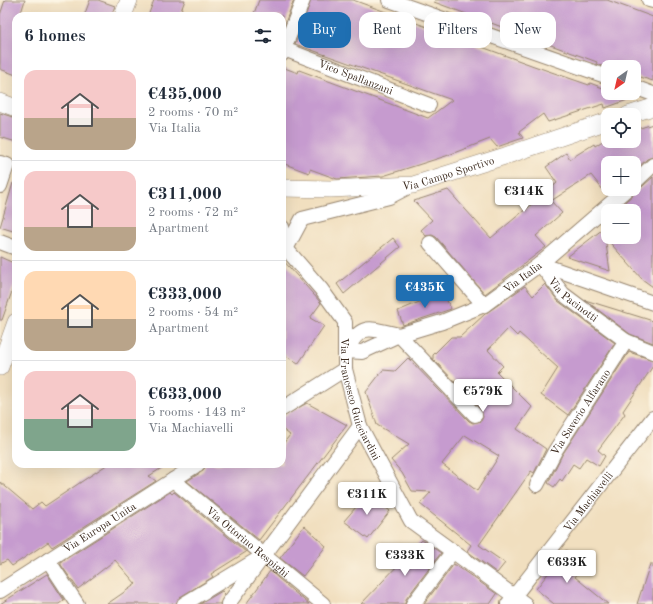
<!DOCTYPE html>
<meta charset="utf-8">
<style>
body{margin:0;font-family:"Old Standard TT",serif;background:#f6f6f7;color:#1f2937;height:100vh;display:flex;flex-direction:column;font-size:15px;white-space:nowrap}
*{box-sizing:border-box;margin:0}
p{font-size:13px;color:#747a83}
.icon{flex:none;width:22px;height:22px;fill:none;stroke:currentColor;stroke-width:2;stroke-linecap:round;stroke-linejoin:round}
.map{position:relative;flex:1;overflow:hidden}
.drawer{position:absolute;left:12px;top:12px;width:274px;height:456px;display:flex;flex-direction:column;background:#fff;border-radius:12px;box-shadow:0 4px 16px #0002}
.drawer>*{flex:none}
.top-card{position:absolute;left:298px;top:12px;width:295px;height:36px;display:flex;gap:8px}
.needle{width:26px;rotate:214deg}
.tools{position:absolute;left:601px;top:60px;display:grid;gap:8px}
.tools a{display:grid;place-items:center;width:40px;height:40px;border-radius:8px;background:#fff;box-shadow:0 4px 16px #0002;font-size:20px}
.price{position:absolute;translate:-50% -34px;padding:0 9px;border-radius:4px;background:#fff;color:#222;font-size:13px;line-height:26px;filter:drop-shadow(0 1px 2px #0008)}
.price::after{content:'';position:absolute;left:50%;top:24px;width:12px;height:9px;margin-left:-6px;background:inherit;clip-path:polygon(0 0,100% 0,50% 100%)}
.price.selected{background:#1f6fb2;color:#fff}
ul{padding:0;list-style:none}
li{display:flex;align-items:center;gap:12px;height:100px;padding:0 12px}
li+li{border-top:1px solid #e0e1e3}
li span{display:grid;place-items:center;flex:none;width:112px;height:80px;border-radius:12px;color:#555}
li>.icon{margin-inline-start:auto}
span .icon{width:48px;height:48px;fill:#fffc;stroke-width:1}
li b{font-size:17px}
h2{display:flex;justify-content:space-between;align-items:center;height:48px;padding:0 12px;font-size:17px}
.pill{padding:0 14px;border-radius:12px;background:#fff;box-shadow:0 4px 16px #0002;font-size:14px;line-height:36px}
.pill.selected{background:#1f6fb2;color:#fff}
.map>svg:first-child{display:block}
.building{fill:#c69bcf;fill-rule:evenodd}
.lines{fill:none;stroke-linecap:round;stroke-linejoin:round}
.minor-casing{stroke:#96846e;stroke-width:16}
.tertiary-casing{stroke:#96846e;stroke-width:18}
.minor{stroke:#fff;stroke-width:14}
.tertiary{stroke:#fff;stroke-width:17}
.labels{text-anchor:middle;stroke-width:3;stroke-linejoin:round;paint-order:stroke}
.street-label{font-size:11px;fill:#3b2a1e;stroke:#fcf5e5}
</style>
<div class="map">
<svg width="653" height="604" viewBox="0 0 653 604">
<rect width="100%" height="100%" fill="#fcf5e5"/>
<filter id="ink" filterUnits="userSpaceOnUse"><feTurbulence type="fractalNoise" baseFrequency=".025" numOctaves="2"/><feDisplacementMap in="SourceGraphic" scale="8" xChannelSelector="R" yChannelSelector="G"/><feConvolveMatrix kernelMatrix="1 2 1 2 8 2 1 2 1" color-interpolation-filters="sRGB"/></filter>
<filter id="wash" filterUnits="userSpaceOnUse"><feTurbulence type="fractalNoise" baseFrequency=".012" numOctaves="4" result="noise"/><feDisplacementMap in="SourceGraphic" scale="16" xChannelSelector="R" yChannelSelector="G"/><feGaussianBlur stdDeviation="0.9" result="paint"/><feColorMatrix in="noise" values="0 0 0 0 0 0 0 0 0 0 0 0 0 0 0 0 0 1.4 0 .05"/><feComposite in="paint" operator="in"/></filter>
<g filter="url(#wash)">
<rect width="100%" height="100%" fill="#f1dfbf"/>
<g id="blocks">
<path class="building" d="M 5,0 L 25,0 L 20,16 L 16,16 L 16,75 L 0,69 L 0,15 Z
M 90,0 L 98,0 L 115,6 L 111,16 L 84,16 Z
M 154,0 L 185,0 L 179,16 L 148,16 Z
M 259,0 L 294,0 L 282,31 L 282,16 L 253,16 Z
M 311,0 L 353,0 L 534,66 L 589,85 L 590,83 L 608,90 L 608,93 L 618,93 L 633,98 L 605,108 L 604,104 L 548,122 L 543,114 L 519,132 L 523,138 L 497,147 L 490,139 L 446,156 L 383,176 L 337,179 L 310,169 L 309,173 L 282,163 L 282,67 L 298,73 L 299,70 L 428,118 L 452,100 L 295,44 Z
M 435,0 L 607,0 L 653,17 L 653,81 L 634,75 L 634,67 L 605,67 L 596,64 L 597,62 L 434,2 Z
M 0,113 L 16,118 L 16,142 L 0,137 Z
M 653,124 L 653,157 L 647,159 L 634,171 L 634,163 L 608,163 L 608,189 L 614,189 L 607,195 L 591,175 L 551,201 L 562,213 L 536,236 L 546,247 L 485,294 L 436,237 L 432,235 L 426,236 L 421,230 L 432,220 L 414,201 L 448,190 L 491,238 L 557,183 L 546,167 L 566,153 L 570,159 L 594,144 L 595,146 L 604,140 L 605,142 L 634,141 L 634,130 Z
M 653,177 L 653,287 L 642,279 L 605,237 L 610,271 L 567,257 L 603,229 L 605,237 L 634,237 L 634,211 L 619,211 L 617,209 Z
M 13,183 L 16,184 L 16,232 L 0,227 Z
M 393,238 L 400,247 L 344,294 L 337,284 Z
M 0,257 L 16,264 L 16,280 L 2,320 L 0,320 Z
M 282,259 L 321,303 L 310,318 L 324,326 L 298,364 L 282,353 Z
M 545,284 L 558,301 L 615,343 L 568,415 L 541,395 L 558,368 L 519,333 L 517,336 L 509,328 L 488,350 L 503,366 L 497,372 L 532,407 L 517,429 L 546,449 L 534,473 L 531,471 L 479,545 L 505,563 L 497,573 L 467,551 L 471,545 L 420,504 L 431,492 L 412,491 L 402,473 L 391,460 L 409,444 L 377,425 L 366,392 L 383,370 L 395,371 L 408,358 L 469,421 L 473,423 L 481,421 L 483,417 L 481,409 L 433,359 L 433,355 L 451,337 L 460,337 L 485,314 L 525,286 L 533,296 ZM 465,435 L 499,456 L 477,491 L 442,464 Z
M 443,292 L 451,309 L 403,325 L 398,311 Z
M 585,300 L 653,321 L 653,343 L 630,334 Z
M 629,352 L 653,360 L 653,366 L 623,411 L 625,414 L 598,450 L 605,456 L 599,466 L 586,458 L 579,468 L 573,464 L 562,481 L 560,479 L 554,487 L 548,483 L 562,455 Z
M 307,403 L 347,425 L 259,540 L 187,481 L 203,471 L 206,464 L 282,464 L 282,445 L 290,435 L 282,429 L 282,417 Z
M 108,464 L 168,464 L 149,476 L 156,481 L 52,547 L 48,542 L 12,566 L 7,560 L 0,564 L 0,482 L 32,509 L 41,502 L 45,506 Z
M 170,492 L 172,494 L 174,492 L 246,552 L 211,574 L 213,577 L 180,597 L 176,604 L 107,604 L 136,584 L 115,560 L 78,589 L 61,565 L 61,562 Z
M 368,493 L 390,511 L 368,539 L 344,521 Z
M 304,526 L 326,546 L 303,576 L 280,558 Z
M 422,540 L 441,553 L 406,599 L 405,604 L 361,604 Z
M 566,550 L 584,566 L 575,577 L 608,604 L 554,604 L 536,589 Z
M 454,564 L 497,594 L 490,604 L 424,604 Z
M 650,564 L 653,564 L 653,604 L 637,604 Z
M 270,571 L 293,591 L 309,604 L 246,604 Z
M 47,574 L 64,600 L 59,604 L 0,604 Z
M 222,591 L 225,594 L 220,604 L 200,604 Z"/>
</g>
</g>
<g filter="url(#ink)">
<use href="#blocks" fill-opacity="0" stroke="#96846e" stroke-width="1"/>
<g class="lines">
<defs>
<g id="minor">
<path d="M 389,0 L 608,77"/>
<path d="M 649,0 L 653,1"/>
<path id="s1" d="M 284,49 L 429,105"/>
<path d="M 282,54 L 303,0"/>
<path d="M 634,87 L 653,94"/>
<path d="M 0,163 L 7,165 L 0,186"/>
<path d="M 634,183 L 653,165"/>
<path d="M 282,227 L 286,249"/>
<path d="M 0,242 L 16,248"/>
<path d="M 430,243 L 484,305"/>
<path id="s2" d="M 282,244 L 321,289 L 345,322 L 345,369 L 360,426 L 411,521 L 525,604"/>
<path d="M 286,249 L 302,219 L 389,197 L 412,185"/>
<path id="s3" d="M 540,264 L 563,294 L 626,341 L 653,352"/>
<path d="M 540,264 L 653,303"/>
<path id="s4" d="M 399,335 C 370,329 362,321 346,351 L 362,352 L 399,335 L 442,322 L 484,305 L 540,264 L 627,189"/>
<path d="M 399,335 L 475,415"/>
<path d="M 282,409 L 345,369"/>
<path id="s5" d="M 173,480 L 323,604"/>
<path id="s6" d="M 537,485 L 555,451 L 626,341"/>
<path d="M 48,560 L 77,604"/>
<path id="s7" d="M 0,591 L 198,464"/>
<path d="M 184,604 L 258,559"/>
<path d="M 228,604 L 360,426"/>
<path d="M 413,604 L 453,551"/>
<path id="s8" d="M 508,604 L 653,418"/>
</g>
<g id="tertiary">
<path d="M 123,16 L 129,0"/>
<path d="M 0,102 L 16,108"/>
<path d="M 628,115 L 653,107"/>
<path id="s9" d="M 282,188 L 331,189 L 413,185 L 505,156 L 608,121"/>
<path d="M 0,367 L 16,322"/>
</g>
</defs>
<use href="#minor" class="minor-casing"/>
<use href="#tertiary" class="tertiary-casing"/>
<use href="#minor" class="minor"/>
<use href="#tertiary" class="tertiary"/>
</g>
</g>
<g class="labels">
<g class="street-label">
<text dy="4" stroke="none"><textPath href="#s1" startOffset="77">Vico Spallanzani</textPath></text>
<text dy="4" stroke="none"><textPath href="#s9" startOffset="168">Via Campo Sportivo</textPath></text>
<text dy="4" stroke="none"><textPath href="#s4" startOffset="258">Via Italia</textPath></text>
<text dy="4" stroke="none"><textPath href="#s3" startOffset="49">Via Pacinotti</textPath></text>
<text dy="4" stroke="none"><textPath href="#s2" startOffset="180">Via Francesco Guicciardini</textPath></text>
<text dy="4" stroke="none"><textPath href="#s6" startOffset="85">Via Saverio Alfarano</textPath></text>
<text dy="4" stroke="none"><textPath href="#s8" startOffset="130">Via Machiavelli</textPath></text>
<text dy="4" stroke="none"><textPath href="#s7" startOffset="118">Via Europa Unita</textPath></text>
<text dy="4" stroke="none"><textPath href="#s5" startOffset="97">Via Ottorino Respighi</textPath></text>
</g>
</g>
</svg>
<div class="tools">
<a><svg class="needle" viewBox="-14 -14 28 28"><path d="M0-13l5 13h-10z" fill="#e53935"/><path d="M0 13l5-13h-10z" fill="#747a83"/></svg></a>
<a><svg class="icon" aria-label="locate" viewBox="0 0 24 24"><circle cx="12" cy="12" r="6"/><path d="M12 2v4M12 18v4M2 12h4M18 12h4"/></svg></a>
<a>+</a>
<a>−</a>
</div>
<b class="price" style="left:524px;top:213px">€314K</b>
<b class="price selected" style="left:425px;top:309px">€435K</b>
<b class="price" style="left:483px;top:413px">€579K</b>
<b class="price" style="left:367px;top:516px">€311K</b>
<b class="price" style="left:405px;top:577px">€333K</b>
<b class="price" style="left:567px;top:584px">€633K</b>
<div class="top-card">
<a class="pill selected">Buy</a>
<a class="pill">Rent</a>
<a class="pill">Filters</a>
<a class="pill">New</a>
</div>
<section class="drawer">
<h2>6 homes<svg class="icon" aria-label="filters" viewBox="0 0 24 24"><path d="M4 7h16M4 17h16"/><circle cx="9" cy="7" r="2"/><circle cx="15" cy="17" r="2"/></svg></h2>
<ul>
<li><span style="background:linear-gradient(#f6c9c9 60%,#b9a48a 0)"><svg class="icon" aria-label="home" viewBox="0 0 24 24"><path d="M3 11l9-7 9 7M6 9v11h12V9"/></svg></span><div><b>€435,000</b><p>2 rooms · 70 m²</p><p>Via Italia</p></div></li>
<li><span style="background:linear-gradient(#f6c9c9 70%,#b9a48a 0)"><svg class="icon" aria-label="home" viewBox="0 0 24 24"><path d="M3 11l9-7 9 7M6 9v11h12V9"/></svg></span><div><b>€311,000</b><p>2 rooms · 72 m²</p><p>Apartment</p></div></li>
<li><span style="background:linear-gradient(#ffd9b3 60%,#b9a48a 0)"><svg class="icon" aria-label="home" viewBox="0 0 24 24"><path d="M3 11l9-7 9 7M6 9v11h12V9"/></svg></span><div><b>€333,000</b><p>2 rooms · 54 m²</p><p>Apartment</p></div></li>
<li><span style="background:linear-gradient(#f6c9c9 60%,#7fa58c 0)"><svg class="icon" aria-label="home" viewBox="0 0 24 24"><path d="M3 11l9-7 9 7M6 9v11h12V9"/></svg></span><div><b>€633,000</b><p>5 rooms · 143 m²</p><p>Via Machiavelli</p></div></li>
</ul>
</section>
</div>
